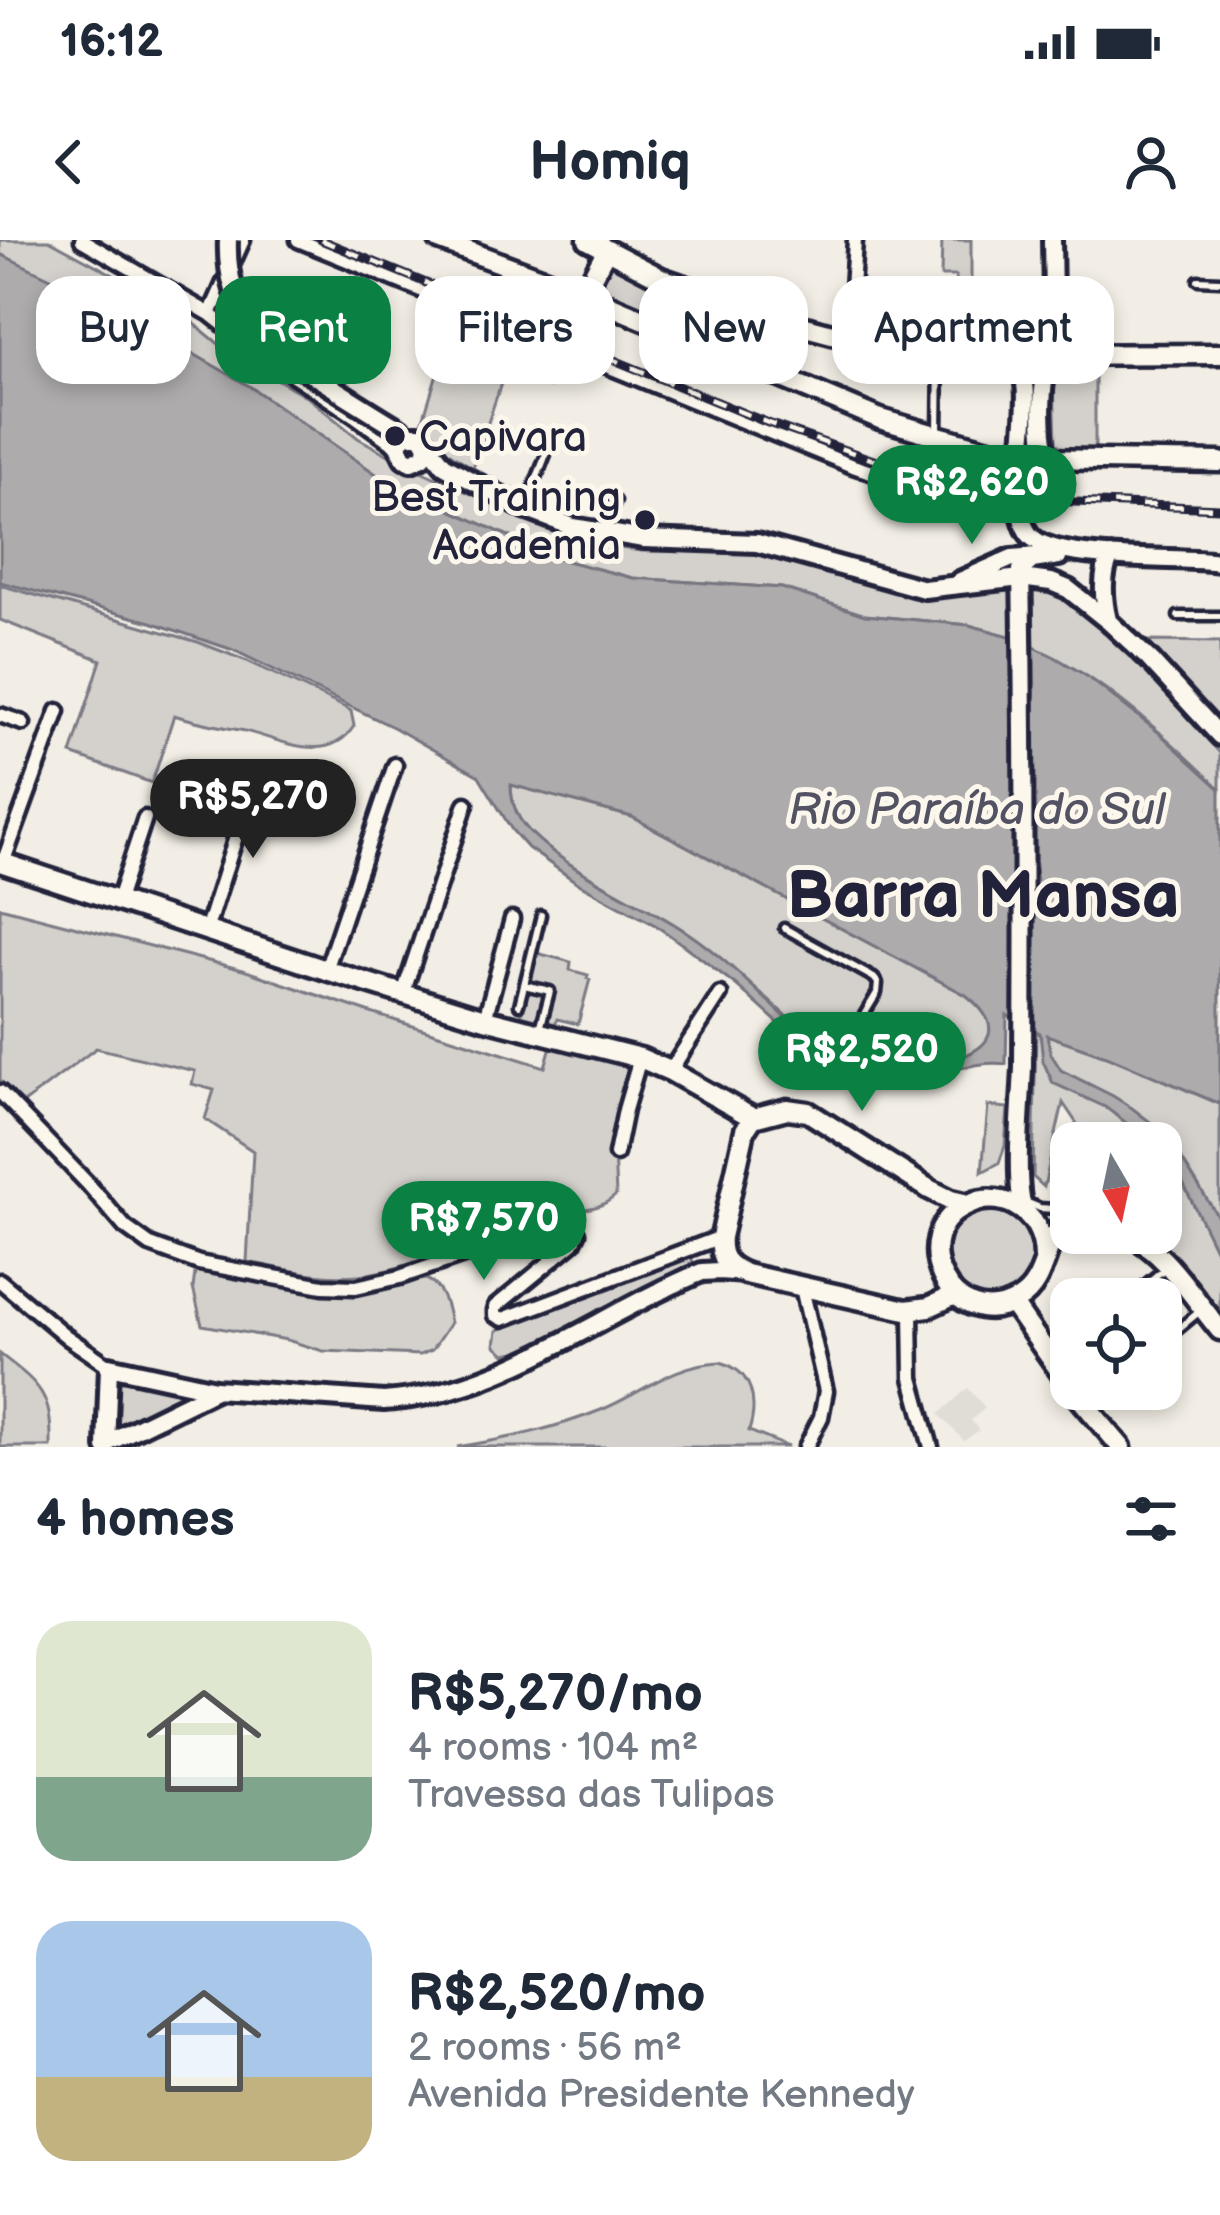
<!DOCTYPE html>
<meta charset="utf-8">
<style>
body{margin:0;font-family:"Balsamiq Sans",sans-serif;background:#f6f6f7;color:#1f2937;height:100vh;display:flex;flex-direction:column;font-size:45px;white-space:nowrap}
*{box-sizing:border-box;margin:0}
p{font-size:39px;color:#747a83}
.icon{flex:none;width:66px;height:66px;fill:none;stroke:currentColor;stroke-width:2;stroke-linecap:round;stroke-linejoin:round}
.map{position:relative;height:1207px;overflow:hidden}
.drawer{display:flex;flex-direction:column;background:#fff;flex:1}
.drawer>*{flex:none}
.guide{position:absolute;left:36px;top:36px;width:1149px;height:108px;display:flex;gap:24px}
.needle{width:78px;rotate:171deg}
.fabs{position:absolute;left:1050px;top:882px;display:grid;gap:24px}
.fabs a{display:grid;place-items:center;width:132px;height:132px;border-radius:24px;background:#fff;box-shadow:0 6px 18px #0003;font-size:60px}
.price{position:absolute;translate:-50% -102px;padding:0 27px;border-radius:42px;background:#0b8043;color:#fff;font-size:39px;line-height:78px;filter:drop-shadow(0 3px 6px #0008)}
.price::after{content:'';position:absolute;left:50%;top:72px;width:36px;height:27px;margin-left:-18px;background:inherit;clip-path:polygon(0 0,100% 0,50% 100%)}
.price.current{background:#222;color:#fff}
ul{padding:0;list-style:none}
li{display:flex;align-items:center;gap:36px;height:300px;padding:0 36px}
li span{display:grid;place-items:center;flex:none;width:336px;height:240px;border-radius:36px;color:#555}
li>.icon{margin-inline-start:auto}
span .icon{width:144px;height:144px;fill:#fffc;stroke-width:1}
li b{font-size:51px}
h2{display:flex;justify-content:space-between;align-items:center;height:144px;padding:0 36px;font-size:51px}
.tag{padding:0 42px;border-radius:36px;background:#fff;box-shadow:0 6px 18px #0003;font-size:42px;line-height:108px}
.tag.current{background:#0b8043;color:#fff}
.status{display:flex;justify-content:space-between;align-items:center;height:84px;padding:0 60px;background:#fff;direction:ltr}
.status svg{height:33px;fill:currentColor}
header{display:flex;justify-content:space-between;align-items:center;height:156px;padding:0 36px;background:#fff;font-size:54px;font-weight:700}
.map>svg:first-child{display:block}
.built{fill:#e0dcd6}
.green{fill:#d4d1cc;stroke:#7b7a84;stroke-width:3}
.water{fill:#aeabad;stroke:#76747f;stroke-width:3;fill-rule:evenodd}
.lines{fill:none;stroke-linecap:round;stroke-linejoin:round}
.service-casing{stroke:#22223b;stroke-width:15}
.minor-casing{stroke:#22223b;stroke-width:21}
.tertiary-casing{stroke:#22223b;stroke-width:26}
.secondary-casing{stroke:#22223b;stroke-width:27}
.service{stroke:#fbf7ec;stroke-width:6}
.minor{stroke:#fbf7ec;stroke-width:12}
.tertiary{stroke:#fbf7ec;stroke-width:16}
.secondary{stroke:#fbf7ec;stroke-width:18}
.rail-casing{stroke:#22223b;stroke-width:9}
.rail{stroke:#fbf7ec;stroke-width:4.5;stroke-dasharray:14;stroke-linecap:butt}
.tertiary-bridge-casing{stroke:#22223b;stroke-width:26;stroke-linecap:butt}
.tertiary-bridge{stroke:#fbf7ec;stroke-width:16}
.poi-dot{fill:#22223b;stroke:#fbf7ec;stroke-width:4.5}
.labels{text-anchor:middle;stroke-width:10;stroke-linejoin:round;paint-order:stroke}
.poi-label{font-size:42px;fill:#22223b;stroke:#fbf7ec;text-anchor:start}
.water-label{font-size:45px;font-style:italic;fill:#535263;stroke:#fbf7ec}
.town-label{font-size:66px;font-weight:bold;fill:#22223b;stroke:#fbf7ec}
</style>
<div class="status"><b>16:12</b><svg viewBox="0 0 49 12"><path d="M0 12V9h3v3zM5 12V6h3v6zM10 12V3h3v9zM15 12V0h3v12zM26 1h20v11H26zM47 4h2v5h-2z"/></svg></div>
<header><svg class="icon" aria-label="back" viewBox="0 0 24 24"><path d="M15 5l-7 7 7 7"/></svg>Homiq<svg class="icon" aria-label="person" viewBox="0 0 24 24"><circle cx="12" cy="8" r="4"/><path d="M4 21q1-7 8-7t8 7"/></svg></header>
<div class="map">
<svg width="1220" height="1207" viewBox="0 0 1220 1207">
<rect width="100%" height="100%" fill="#f2eee5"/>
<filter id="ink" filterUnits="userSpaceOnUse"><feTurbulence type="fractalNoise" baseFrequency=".00833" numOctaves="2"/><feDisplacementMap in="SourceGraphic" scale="24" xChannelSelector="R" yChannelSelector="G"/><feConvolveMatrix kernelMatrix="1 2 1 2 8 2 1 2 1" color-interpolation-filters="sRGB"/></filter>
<g filter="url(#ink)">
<path class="built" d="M 968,1148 L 985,1168 L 971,1180 L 979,1190 L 964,1201 L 939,1174 Z"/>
<path class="green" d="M 0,0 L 49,0 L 178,70 L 226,110 L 306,156 L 358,198 L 403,223 L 565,296 L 598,305 L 641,311 L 755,311 L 912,358 L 931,358 L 1011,345 L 1013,397 L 969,385 L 865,375 L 782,348 L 633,338 L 563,320 L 389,243 L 249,146 L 113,68 L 0,14 Z
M 942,0 L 971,0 L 971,61 L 956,61 L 956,36 L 941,36 Z
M 607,15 L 705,59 L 692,94 L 590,56 Z
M 454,77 L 515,101 L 473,228 L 419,193 Z
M 520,110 L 557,124 L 549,147 L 511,133 Z
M 1065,127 L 1095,127 L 1095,209 L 1064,210 L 1056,203 L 1054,140 L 1058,132 Z
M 0,345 L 198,402 L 247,421 L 344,467 L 351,471 L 354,486 C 328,528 276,497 240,490 C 217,486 196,482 174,475 L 152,543 L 71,514 L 101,420 L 0,380 Z
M 1033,346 L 1060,355 L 1083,372 L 1141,427 L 1220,513 L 1220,549 C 1166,496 1104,438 1034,408 Z
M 1148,401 L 1220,402 L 1220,485 Z
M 511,544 L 632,577 L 966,755 C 1047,819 900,836 858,825 C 828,818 806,793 784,774 C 743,737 699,703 653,673 C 611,646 569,630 531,593 C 517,580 511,563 511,544 Z
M 0,667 L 243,730 L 371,773 L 545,827 L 551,806 L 635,827 L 614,912 L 616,955 C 596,975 571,967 546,973 C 482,989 424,1029 358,1035 C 321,1039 283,1028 247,1022 L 253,911 L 205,879 L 214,850 L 192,844 L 195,831 L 96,808 L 24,863 L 0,840 Z
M 537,713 L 571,722 L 570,730 L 588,735 L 587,738 L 590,739 L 578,784 L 557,779 L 555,784 L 521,775 Z
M 1036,793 L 1047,794 L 1109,817 L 1220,864 L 1220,1087 L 1151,993 L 1161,993 L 1161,903 L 1090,903 L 1063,863 L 1044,947 L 1033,937 Z
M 988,866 L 1008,868 L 1005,906 L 999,923 L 982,932 Z
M 997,966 C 1038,988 1032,986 1037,1031 L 1006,1061 L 963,1056 L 941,1019 C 952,980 955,972 997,966 Z
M 687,1015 L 692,1018 L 693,1027 L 672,1044 L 516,1112 L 505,1114 L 495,1105 L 497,1091 L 521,1077 Z
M 202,1030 C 247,1040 296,1053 342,1052 C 371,1052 398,1043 426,1039 C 442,1045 447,1067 450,1083 L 432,1110 L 420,1115 L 323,1111 L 287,1100 L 202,1085 L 193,1048 L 195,1033 Z
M 0,1114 C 40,1145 52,1153 51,1207 L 0,1207 Z
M 720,1122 C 753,1131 758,1162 749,1191 L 788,1207 L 457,1207 C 507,1199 554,1189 601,1170 C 643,1153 672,1124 720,1122 Z
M 109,1126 L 215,1149 L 107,1203 Z"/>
<path class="water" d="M 0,14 L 114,68 L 249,146 L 389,243 L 563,320 L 633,338 L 782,348 L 865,375 L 969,385 L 1013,397 L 1055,417 L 1088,437 L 1157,491 L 1220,549 L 1220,864 L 1109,817 L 1047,795 L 1051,814 L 1061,830 L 1113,856 L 1132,868 L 1153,884 L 1181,918 L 1220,980 L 1220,1019 L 1181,939 L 1161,911 L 1161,903 L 1153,903 L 1105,867 L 1053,843 L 1043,821 L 1040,793 L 1007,775 L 1006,824 C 983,821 962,828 939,833 C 898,842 854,841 817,818 L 736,745 L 682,704 L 655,685 L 579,644 L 528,608 L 512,590 L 479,536 L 395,488 L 233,410 L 151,382 L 0,342 ZM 511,545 L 632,577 L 966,755 C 1046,819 902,835 860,826 C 851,824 842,820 834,816 C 782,781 742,730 691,695 C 639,659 579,639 533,595 C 518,581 511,565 511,545 Z"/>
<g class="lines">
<defs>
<path id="service" d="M 1198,40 L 1220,41
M 938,193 L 939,116
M 525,268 L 552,199
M 605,290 L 616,261
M 1178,376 L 1220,376
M 784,688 L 874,738 L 878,743 L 877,753 L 828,835
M 519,765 L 524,745
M 858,787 L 890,804
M 540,789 L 550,751 L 524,745 L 541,675
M 1028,963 L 1040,968 L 1067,970
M 1128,1059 L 1164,1029
M 1161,1096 L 1165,1100 L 1200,1071"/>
<path id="minor" d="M 82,0 L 210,74 L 258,112 L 355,176 L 399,208
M 298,0 L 850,225 C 906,244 961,260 1021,266
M 210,74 L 243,0
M 849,99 L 855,0
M 0,475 L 23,483
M 3,623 L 58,471
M 118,660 L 145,578
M 206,691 L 255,537
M 326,730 L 395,525
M 403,754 L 466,564
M 485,779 L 512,679
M 670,831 L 720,754
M 0,852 L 88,944 L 125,987 L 150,1005 L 199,1023 L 323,1046 L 356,1047 L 400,1037 L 556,983 L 572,983 L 578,993 L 573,1003 L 495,1067 L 495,1075 L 503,1079 L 721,997
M 616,914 L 625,870 L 640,818
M 0,1041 L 67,1097 L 109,1126
M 802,1048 L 826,1151 L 821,1177 L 806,1207
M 911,1070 L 912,1138 L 931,1207"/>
<path id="tertiary" d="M 1052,0 L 1054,113 C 1039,133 1041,186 1045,211 L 1054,220
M 1011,115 C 1048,139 1001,257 1029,294 C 1051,324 1181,316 1220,322
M 398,188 L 408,195 L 419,195 C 427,201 429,209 423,217 L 411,222
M 408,195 L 401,200 L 399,208 L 404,218 L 411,222
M 424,200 L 444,225 L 465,237 L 525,269 L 573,287 L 644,299 L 757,303 L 924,349 L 1021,338 L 1051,342 L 1068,349 L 1108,381 L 1149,419 L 1220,496
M 960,341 L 1012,318 L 1037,316
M 1108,380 C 1103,360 1101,334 1111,316
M 1025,973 C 1013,948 1022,859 1023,827 C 1024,661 1024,496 1021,330 L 1032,320 L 1059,316
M 107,1203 L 215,1150
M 106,1207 L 109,1126 L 215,1149 L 384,1161 C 501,1154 596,1075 702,1032 L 720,1031 L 745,1033"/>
<path id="secondary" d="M 439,0 L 583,54 L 880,179 L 938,196 L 989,210 L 1040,219 L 1220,222
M 588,0 L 661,38 L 802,86 L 892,110 L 1011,115 L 1220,114
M 583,54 L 606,11
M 0,622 L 326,730 L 485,779 L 640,818 L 670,831 L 753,878 L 787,869 L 808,872 L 929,949 L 951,960 L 968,964
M 753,878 L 745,890 L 721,997 C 719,1018 727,1026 746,1034 L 906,1070 L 929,1067 L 955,1055
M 1122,993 C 1160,1002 1195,1061 1220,1090
M 1044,1019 C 1044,996 1035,976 1014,965 C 1000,958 983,958 969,964 C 900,993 952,1099 1018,1060 C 1050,1041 1041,998 1071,976
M 1012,1063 L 1071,1147
M 1072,1149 L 1121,1207"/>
</defs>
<use href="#service" class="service-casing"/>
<use href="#minor" class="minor-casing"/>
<use href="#tertiary" class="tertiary-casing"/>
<use href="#secondary" class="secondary-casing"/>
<use href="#service" class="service"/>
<use href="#minor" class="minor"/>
<use href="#tertiary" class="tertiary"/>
<use href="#secondary" class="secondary"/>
<defs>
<path id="rail" d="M 321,0 L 768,183 L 942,244 L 991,254 L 1051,261 L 1220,268"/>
</defs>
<use href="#rail" class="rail-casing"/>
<use href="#rail" class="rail"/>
<defs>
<path id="tertiary-bridge" d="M 228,0 C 225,72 263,104 319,139 C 345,155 371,172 398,188"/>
</defs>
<use href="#tertiary-bridge" class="tertiary-bridge-casing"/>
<use href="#tertiary-bridge" class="tertiary-bridge"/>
</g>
</g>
<g class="poi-dot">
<circle cx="395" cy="196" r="12"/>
<circle cx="645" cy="280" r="12"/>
</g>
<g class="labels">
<g class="poi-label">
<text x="419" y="211">Capivara</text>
<text x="621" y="271" text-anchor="end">Best Training<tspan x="621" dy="48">Academia</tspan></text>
</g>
<g class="water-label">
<text x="977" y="584">Rio Paraíba do Sul</text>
</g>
<g class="town-label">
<text x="983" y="677">Barra Mansa</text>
</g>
</g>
</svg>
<div class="fabs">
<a><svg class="needle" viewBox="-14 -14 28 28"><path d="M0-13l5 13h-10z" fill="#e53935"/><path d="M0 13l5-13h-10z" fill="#747a83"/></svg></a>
<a><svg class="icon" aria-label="locate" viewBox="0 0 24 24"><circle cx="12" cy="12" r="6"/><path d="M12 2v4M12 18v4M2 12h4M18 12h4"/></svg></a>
</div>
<b class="price" style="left:972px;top:307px">R$2,620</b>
<b class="price current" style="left:253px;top:621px">R$5,270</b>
<b class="price" style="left:862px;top:874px">R$2,520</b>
<b class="price" style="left:484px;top:1043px">R$7,570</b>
<div class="guide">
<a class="tag">Buy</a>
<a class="tag current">Rent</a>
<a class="tag">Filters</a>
<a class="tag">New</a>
<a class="tag">Apartment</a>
</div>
</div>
<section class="drawer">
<h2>4 homes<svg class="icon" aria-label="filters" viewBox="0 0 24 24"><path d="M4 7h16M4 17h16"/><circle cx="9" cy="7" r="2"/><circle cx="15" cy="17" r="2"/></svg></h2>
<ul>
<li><span style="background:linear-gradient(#dfe7d0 65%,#7fa58c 0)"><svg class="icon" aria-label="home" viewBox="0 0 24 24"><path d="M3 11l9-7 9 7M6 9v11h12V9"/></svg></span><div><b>R$5,270/mo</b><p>4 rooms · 104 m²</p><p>Travessa das Tulipas</p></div></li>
<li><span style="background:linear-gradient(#a9c7e8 65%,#c2b280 0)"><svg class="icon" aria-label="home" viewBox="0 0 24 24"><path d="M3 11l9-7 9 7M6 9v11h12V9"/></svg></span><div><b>R$2,520/mo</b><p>2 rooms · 56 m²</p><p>Avenida Presidente Kennedy</p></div></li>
</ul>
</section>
